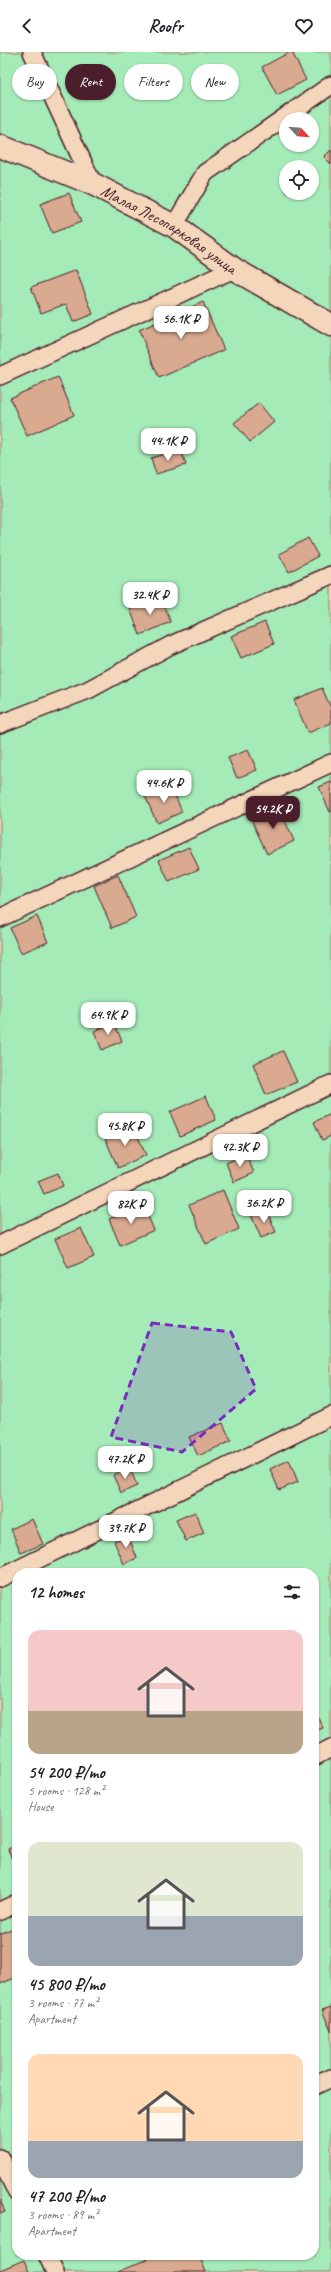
<!DOCTYPE html>
<meta charset="utf-8">
<style>
body{margin:0;font-family:Caveat,sans-serif;background:#f2f2f2;color:#202124;height:100vh;display:flex;flex-direction:column;font-size:15px;white-space:nowrap}
*{box-sizing:border-box;margin:0}
p{font-size:13px;color:#757577}
.icon{flex:none;width:22px;height:22px;fill:none;stroke:currentColor;stroke-width:2;stroke-linecap:round;stroke-linejoin:round}
.map{position:relative;flex:1;overflow:hidden}
.side{position:absolute;left:12px;top:1516px;width:307px;height:692px;display:flex;flex-direction:column;background:#fff;border-radius:16px;box-shadow:0 1px 3px #0004}
.side>*{flex:none}
.banner{position:absolute;left:12px;top:12px;width:307px;height:36px;display:flex;gap:8px}
.needle{width:26px;rotate:116deg}
.fabs{position:absolute;left:279px;top:60px;display:grid;gap:8px}
.fabs a{display:grid;place-items:center;width:40px;height:40px;border-radius:50%;background:#fff;box-shadow:0 1px 3px #0004;font-size:20px}
.price{position:absolute;translate:-50% -34px;padding:0 9px;border-radius:8px;background:#fff;color:#222;font-size:13px;line-height:26px;filter:drop-shadow(0 1px 2px #0008)}
.price::after{content:'';position:absolute;left:50%;top:24px;width:12px;height:9px;margin-left:-6px;background:inherit;clip-path:polygon(0 0,100% 0,50% 100%)}
.price.active{background:#4a1f2b;color:#fff}
ul{padding:0;list-style:none}
li{display:grid;align-content:center;gap:8px;height:212px;padding:0 16px}
li span{display:grid;place-items:center;height:124px;border-radius:12px;color:#555}
li>.icon{margin-inline-start:auto}
span .icon{width:72px;height:72px;fill:#fffc;stroke-width:1}
li b{font-size:17px}
h2{display:flex;justify-content:space-between;align-items:center;height:48px;padding:0 16px;font-size:17px}
.tag{padding:0 14px;border-radius:18px;background:#fff;box-shadow:0 1px 3px #0004;font-size:14px;line-height:36px}
.tag.active{background:#4a1f2b;color:#fff}
header{display:flex;justify-content:space-between;align-items:center;height:52px;padding:0 16px;background:#fff;font-size:18px;font-weight:700}
.map>svg:first-child{display:block}
.green{fill:#a4ebb8;stroke:#778572;fill-rule:evenodd}
.building{fill:#d9aa90;stroke:#4a1f2b}
.lines{fill:none;stroke-linecap:round;stroke-linejoin:round}
.service-casing{stroke:#4a1f2b;stroke-width:20}
.minor-casing{stroke:#4a1f2b;stroke-width:25}
.service{stroke:#f4d7ba;stroke-width:17}
.minor{stroke:#f4d7ba;stroke-width:22}
.marked{fill:#7b2cbf;fill-opacity:0.2;stroke:#7b2cbf;stroke-width:3;stroke-dasharray:8 5;stroke-linejoin:round}
.labels{text-anchor:middle;stroke-width:4;stroke-linejoin:round;paint-order:stroke}
.street-label{font-size:17px;fill:#4a1f2b;stroke:#f4d7ba}
</style>
<header><svg class="icon" aria-label="back" viewBox="0 0 24 24"><path d="M15 5l-7 7 7 7"/></svg>Roofr<svg class="icon" aria-label="heart" viewBox="0 0 24 24"><path d="M12 20l-8-8c-3-5 5-10 8-4 3-6 11-1 8 4z"/></svg></header>
<div class="map">
<svg width="331" height="2220" viewBox="0 0 331 2220">
<rect width="100%" height="100%" fill="#f4d3b5"/>
<filter id="ink" filterUnits="userSpaceOnUse"><feTurbulence type="fractalNoise" baseFrequency=".025" numOctaves="2"/><feDisplacementMap in="SourceGraphic" scale="8" xChannelSelector="R" yChannelSelector="G"/><feConvolveMatrix kernelMatrix="1 2 1 2 8 2 1 2 1" color-interpolation-filters="sRGB"/></filter>
<g filter="url(#ink)">
<path class="green" d="M 0,0 L 331,0 L 331,2220 L 0,2220 ZM 286,67 L 312,67 L 312,93 L 286,93 ZM 286,115 L 312,115 L 312,141 L 286,141 ZM 17,1521 L 314,1521 L 314,2203 L 17,2203 Z"/>
<path class="building" d="M 290,0 L 292,0 L 306,28 L 277,43 L 262,15 Z
M 331,98 L 331,112 L 324,105 Z
M 69,141 L 81,170 L 52,181 L 40,152 Z
M 76,218 L 93,262 L 73,270 L 66,252 L 41,261 L 31,235 Z
M 203,250 L 224,298 L 159,326 L 139,278 Z
M 58,325 L 74,363 L 27,384 L 10,346 Z
M 259,351 L 274,370 L 250,390 L 234,371 Z
M 181,397 L 186,413 L 156,422 L 151,406 Z
M 308,486 L 318,504 L 289,520 L 279,502 Z
M 160,544 L 171,570 L 140,583 L 130,557 Z
M 265,570 L 274,592 L 241,606 L 231,584 Z
M 322,636 L 331,656 L 331,671 L 308,681 L 294,648 Z
M 248,698 L 257,718 L 237,726 L 228,706 Z
M 331,730 L 331,760 L 330,760 L 319,735 Z
M 171,733 L 182,760 L 157,771 L 145,744 Z
M 279,755 L 294,789 L 267,802 L 251,767 Z
M 189,795 L 199,817 L 169,830 L 159,808 Z
M 118,823 L 136,865 L 112,876 L 94,834 Z
M 37,864 L 48,890 L 21,901 L 10,876 Z
M 114,971 L 122,989 L 102,998 L 94,979 Z
M 283,999 L 297,1030 L 266,1043 L 253,1012 Z
M 206,1044 L 216,1068 L 180,1084 L 170,1060 Z
M 331,1062 L 331,1084 L 322,1088 L 314,1070 Z
M 133,1074 L 146,1103 L 118,1116 L 105,1086 Z
M 246,1102 L 254,1121 L 234,1130 L 226,1111 Z
M 58,1121 L 63,1134 L 44,1142 L 38,1129 Z
M 223,1138 L 239,1177 L 206,1192 L 189,1153 Z
M 143,1153 L 154,1178 L 120,1193 L 109,1167 Z
M 266,1157 L 276,1180 L 261,1186 L 251,1163 Z
M 81,1176 L 94,1205 L 68,1216 L 55,1187 Z
M 223,1371 L 231,1389 L 198,1404 L 189,1385 Z
M 289,1408 L 298,1430 L 279,1438 L 270,1417 Z
M 130,1416 L 137,1434 L 121,1441 L 113,1423 Z
M 195,1460 L 204,1481 L 186,1489 L 176,1468 Z
M 32,1467 L 43,1492 L 21,1501 L 11,1477 Z
M 128,1483 L 137,1506 L 124,1512 L 114,1489 Z
M 314,1656 L 323,1676 L 314,1680 Z
M 17,1793 L 17,1817 L 16,1817 L 8,1797 Z
M 13,1876 L 17,1886 L 17,1925 L 0,1932 L 0,1882 Z
M 331,1955 L 331,1979 L 322,1958 Z
M 314,2076 L 318,2086 L 314,2087 Z
M 0,2148 L 5,2159 L 0,2161 Z
M 157,2203 L 199,2203 L 206,2220 L 117,2220 Z
M 24,2208 L 29,2220 L 0,2220 L 0,2218 Z"/>
<g class="lines">
<defs>
<path id="service" d="M 32,0 L 93,132
M 174,174 L 205,121 L 331,33
M 0,324 L 234,217
M 0,672 L 88,638 L 171,593 L 331,523
M 0,866 L 331,711
M 0,1193 L 331,1032
M 0,1526 L 331,1364
M 314,1705 L 331,1696
M 0,1859 L 17,1851
M 314,2034 L 331,2026
M 0,2106 L 17,2141
M 47,2203 L 55,2220"/>
<g id="minor">
<path id="s1" d="M 0,94 L 93,132 L 174,174 L 234,217 L 331,273"/>
</g>
</defs>
<use href="#service" class="service-casing"/>
<use href="#minor" class="minor-casing"/>
<use href="#service" class="service"/>
<use href="#minor" class="minor"/>
</g>
</g>
<path class="marked" d="M 152,1271 L 231,1280 L 256,1337 L 182,1400 L 111,1385 Z"/>
<g class="labels">
<g class="street-label">
<text dy="6" stroke="none"><textPath href="#s1" startOffset="189">Малая Лесопарковая улица</textPath></text>
</g>
</g>
</svg>
<div class="fabs">
<a><svg class="needle" viewBox="-14 -14 28 28"><path d="M0-13l5 13h-10z" fill="#e53935"/><path d="M0 13l5-13h-10z" fill="#757577"/></svg></a>
<a><svg class="icon" aria-label="locate" viewBox="0 0 24 24"><circle cx="12" cy="12" r="6"/><path d="M12 2v4M12 18v4M2 12h4M18 12h4"/></svg></a>
</div>
<b class="price" style="left:181px;top:288px">56.1K ₽</b>
<b class="price" style="left:168px;top:410px">44.1K ₽</b>
<b class="price" style="left:150px;top:564px">32.4K ₽</b>
<b class="price" style="left:164px;top:752px">44.6K ₽</b>
<b class="price active" style="left:273px;top:778px">54.2K ₽</b>
<b class="price" style="left:108px;top:984px">64.9K ₽</b>
<b class="price" style="left:125px;top:1095px">45.8K ₽</b>
<b class="price" style="left:240px;top:1116px">42.3K ₽</b>
<b class="price" style="left:264px;top:1172px">36.2K ₽</b>
<b class="price" style="left:131px;top:1173px">82K ₽</b>
<b class="price" style="left:125px;top:1428px">47.2K ₽</b>
<b class="price" style="left:126px;top:1497px">39.7K ₽</b>
<div class="banner">
<a class="tag">Buy</a>
<a class="tag active">Rent</a>
<a class="tag">Filters</a>
<a class="tag">New</a>
</div>
<section class="side">
<h2>12 homes<svg class="icon" aria-label="filters" viewBox="0 0 24 24"><path d="M4 7h16M4 17h16"/><circle cx="9" cy="7" r="2"/><circle cx="15" cy="17" r="2"/></svg></h2>
<ul>
<li><span style="background:linear-gradient(#f6c9c9 65%,#b9a48a 0)"><svg class="icon" aria-label="home" viewBox="0 0 24 24"><path d="M3 11l9-7 9 7M6 9v11h12V9"/></svg></span><div><b>54 200 ₽/mo</b><p>5 rooms · 128 m²</p><p>House</p></div></li>
<li><span style="background:linear-gradient(#dfe7d0 60%,#9aa5b1 0)"><svg class="icon" aria-label="home" viewBox="0 0 24 24"><path d="M3 11l9-7 9 7M6 9v11h12V9"/></svg></span><div><b>45 800 ₽/mo</b><p>3 rooms · 77 m²</p><p>Apartment</p></div></li>
<li><span style="background:linear-gradient(#ffd9b3 70%,#9aa5b1 0)"><svg class="icon" aria-label="home" viewBox="0 0 24 24"><path d="M3 11l9-7 9 7M6 9v11h12V9"/></svg></span><div><b>47 200 ₽/mo</b><p>3 rooms · 89 m²</p><p>Apartment</p></div></li>
</ul>
</section>
</div>
